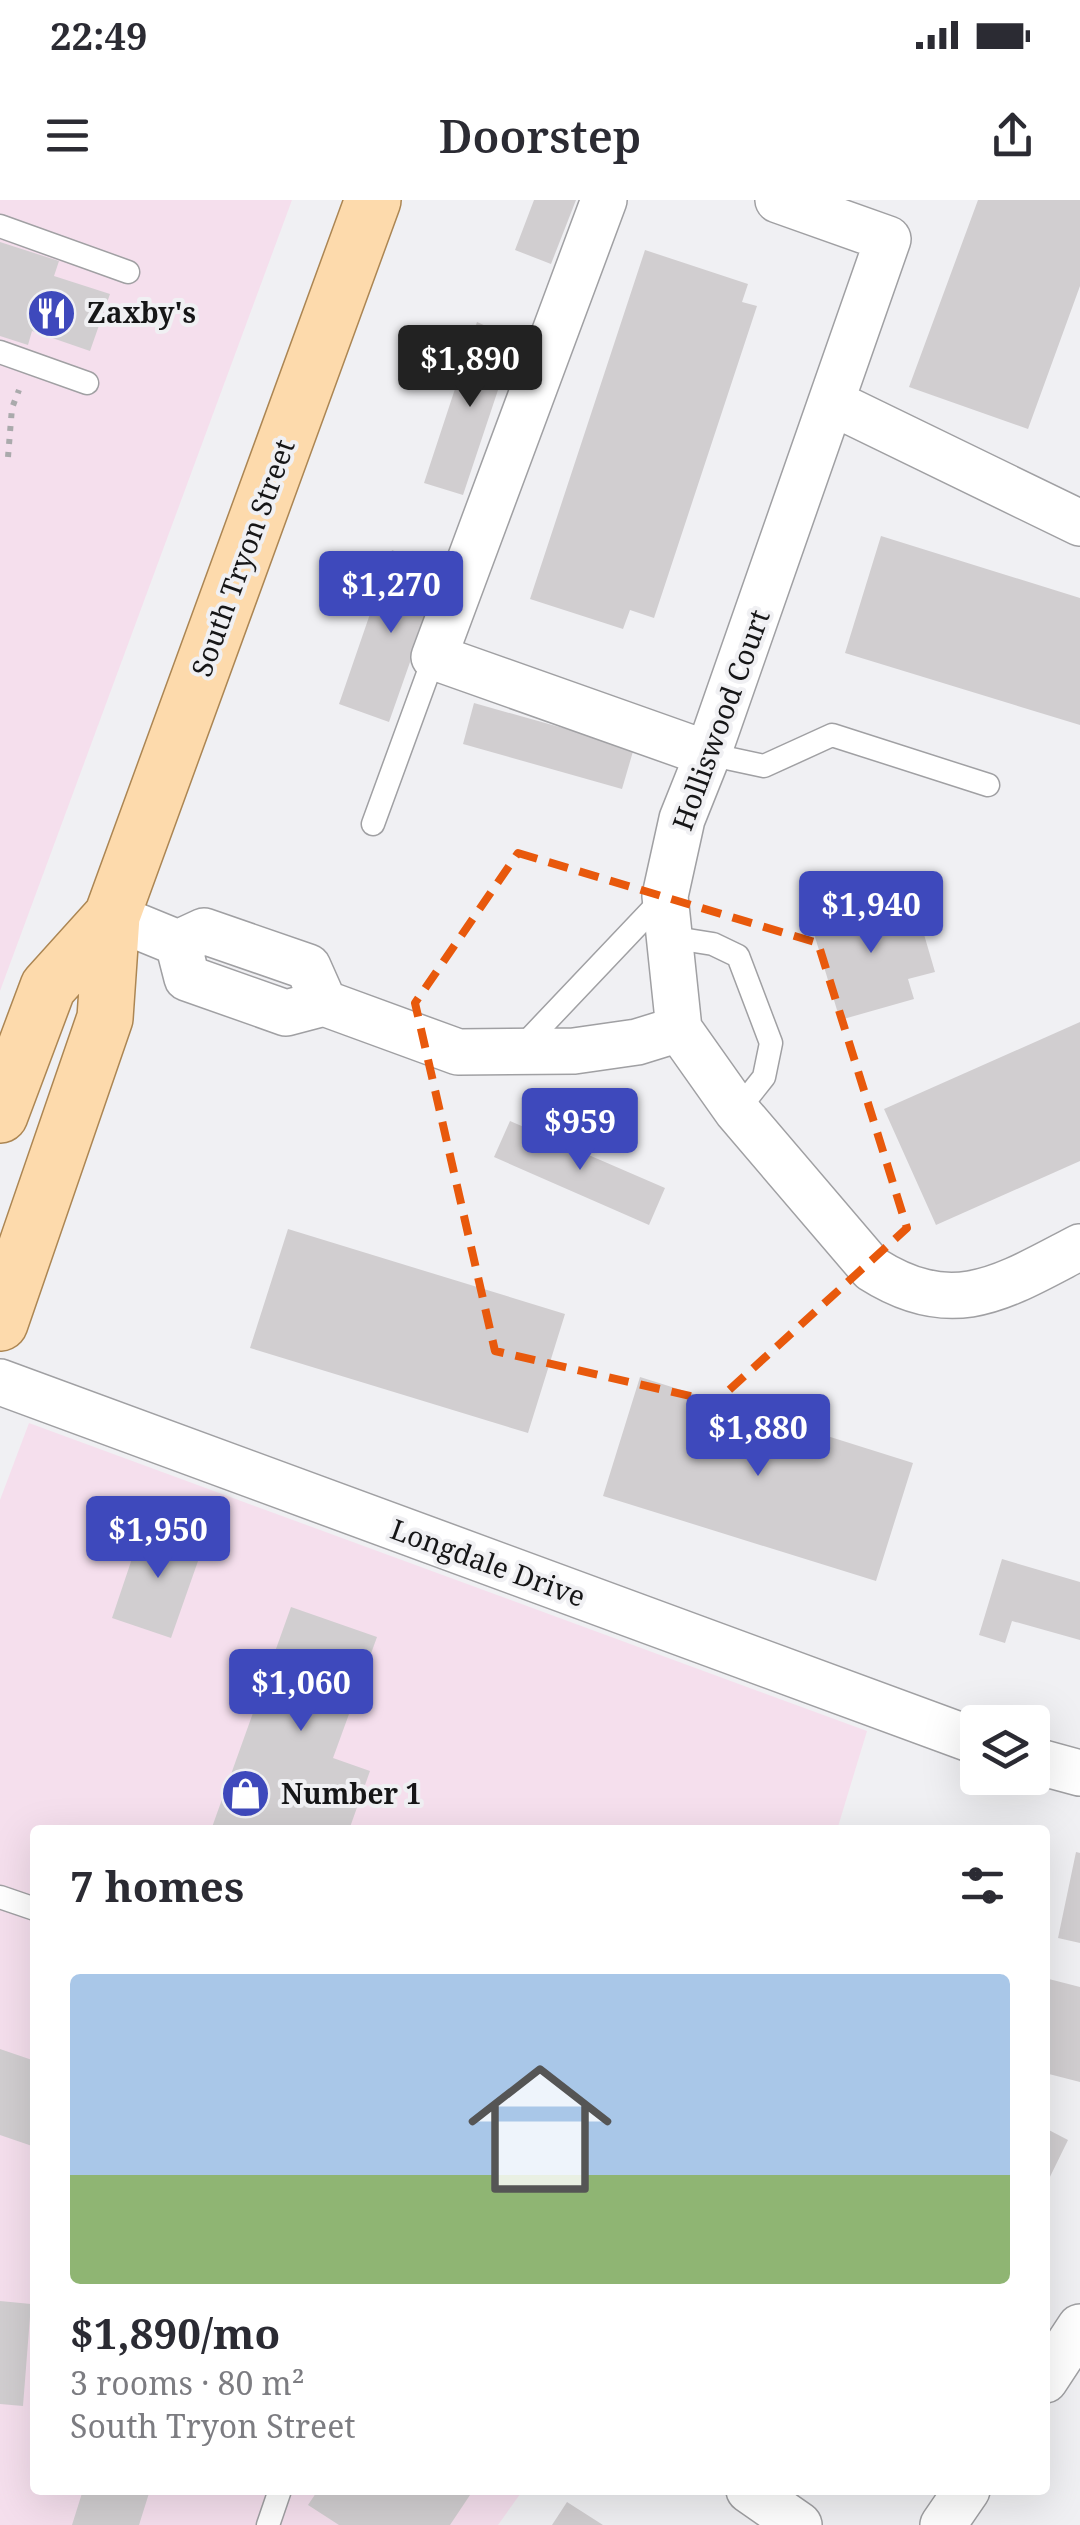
<!DOCTYPE html>
<meta charset="utf-8">
<style>
body{margin:0;font-family:"Noto Serif",serif;background:#f7f7f7;color:#2b2b33;height:100vh;display:flex;flex-direction:column;font-size:38px;white-space:nowrap}
*{box-sizing:border-box;margin:0}
p{font-size:32px;color:#7c7c81}
.icon{flex:none;width:55px;height:55px;fill:none;stroke:currentColor;stroke-width:2;stroke-linecap:round;stroke-linejoin:round}
.map{position:relative;flex:1;overflow:hidden}
.details{position:absolute;left:30px;top:1625px;width:1020px;height:670px;display:flex;flex-direction:column;background:#fff;border-radius:10px;box-shadow:0 10px 40px #0002}
.details>*{flex:none}
.fabs{position:absolute;left:960px;top:1505px;display:grid;gap:20px}
.fabs a{display:grid;place-items:center;width:90px;height:90px;border-radius:10px;background:#fff;box-shadow:0 10px 40px #0002;font-size:50px}
.price{position:absolute;translate:-50% -85px;padding:0 22px;border-radius:10px;background:#3e49bc;color:#fff;font-size:32px;line-height:65px;filter:drop-shadow(0 2px 5px #0008)}
.price::after{content:'';position:absolute;left:50%;top:60px;width:30px;height:22px;margin-left:-15px;background:inherit;clip-path:polygon(0 0,100% 0,50% 100%)}
.price.on{background:#222;color:#fff}
ul{padding:0;list-style:none}
li{display:grid;align-content:center;gap:20px;height:530px;padding:0 40px}
li span{display:grid;place-items:center;height:310px;border-radius:10px;color:#555}
li>.icon{margin-inline-start:auto}
span .icon{width:180px;height:180px;fill:#fffc;stroke-width:1}
li b{font-size:42px}
h2{display:flex;justify-content:space-between;align-items:center;height:120px;padding:0 40px;font-size:42px}
.status{display:flex;justify-content:space-between;align-items:center;height:70px;padding:0 50px;background:#fff;direction:ltr}
.status svg{height:28px;fill:currentColor}
header{display:flex;justify-content:space-between;align-items:center;height:130px;padding:0 40px;background:#fff;font-size:45px;font-weight:600}
.map>svg:first-child{display:block}
.commercial{fill:#f5dfed}
.building{fill:#d1ced0}
.lines{fill:none;stroke-linecap:round;stroke-linejoin:round}
.service-casing{stroke:#a0a0a3;stroke-width:25}
.minor-casing{stroke:#a0a0a3;stroke-width:48}
.primary-casing{stroke:#ac8653;stroke-width:58}
.path{stroke:#aaaaac;stroke-width:6;stroke-dasharray:5 8;stroke-linecap:butt}
.service{stroke:#fff;stroke-width:22}
.minor{stroke:#fff;stroke-width:45}
.primary{stroke:#fddaac;stroke-width:55}
.marked{fill:none;stroke:#e8590c;stroke-width:8;stroke-dasharray:20 12;stroke-linejoin:round}
.labels{text-anchor:middle;stroke-width:8;stroke-linejoin:round;paint-order:stroke}
.poi-label{font-size:28px;font-weight:bold;fill:#161617;stroke:#f0f0f3;text-anchor:start}
.street-label{font-size:28px;fill:#161617;stroke:#f0f0f3}
</style>
<div class="status"><b>22:49</b><svg viewBox="0 0 49 12"><path d="M0 12V9h3v3zM5 12V6h3v6zM10 12V3h3v9zM15 12V0h3v12zM26 1h20v11H26zM47 4h2v5h-2z"/></svg></div>
<header><svg class="icon" aria-label="menu" viewBox="0 0 24 24"><path d="M4 6h16M4 12h16M4 18h16"/></svg>Doorstep<svg class="icon" aria-label="share" viewBox="0 0 24 24"><path d="M12 15V3M7 8l5-5 5 5M5 13v7h14v-7"/></svg></header>
<div class="map">
<svg width="1080" height="2325" viewBox="0 0 1080 2325">
<rect width="100%" height="100%" fill="#f0f0f3"/>
<path class="commercial" d="M 0,0 L 292,0 L 0,791 Z
M 29,1223 L 867,1531 L 837,1630 L 35,1630 L 35,2290 L 523,2290 L 498,2325 L 0,2325 L 0,1300 Z"/>
<path class="building" d="M 534,0 L 576,0 L 551,64 L 515,50 Z
M 978,0 L 1080,0 L 1080,86 L 1028,229 L 909,187 Z
M 0,42 L 59,61 L 54,76 L 110,94 L 90,151 L 32,131 L 28,145 L 0,136 Z
M 645,50 L 748,84 L 742,102 L 757,106 L 654,418 L 630,410 L 623,429 L 530,399 Z
M 477,122 L 515,139 L 463,295 L 424,283 Z
M 881,336 L 1080,398 L 1080,525 L 845,453 Z
M 392,350 L 442,371 L 389,522 L 339,504 Z
M 474,503 L 634,548 L 622,589 L 463,544 Z
M 878,697 L 884,716 L 916,707 L 935,772 L 908,779 L 914,799 L 840,820 L 809,717 Z
M 1080,822 L 1080,961 L 936,1025 L 884,909 Z
M 510,921 L 665,988 L 649,1025 L 494,957 Z
M 288,1029 L 565,1114 L 528,1233 L 250,1148 Z
M 640,1177 L 913,1263 L 876,1381 L 603,1296 Z
M 144,1323 L 204,1344 L 171,1438 L 112,1418 Z
M 1002,1359 L 1080,1382 L 1080,1440 L 1012,1421 L 1005,1443 L 979,1435 Z
M 291,1407 L 377,1437 L 333,1558 L 370,1571 L 349,1630 L 211,1630 Z
M 1076,1652 L 1080,1653 L 1080,1743 L 1058,1738 Z
M 1045,1778 L 1080,1787 L 1080,1882 L 1045,1873 Z
M 0,1849 L 35,1861 L 35,1947 L 0,1935 Z
M 1045,1928 L 1068,1940 L 1045,1987 Z
M 0,2101 L 31,2104 L 23,2206 L 0,2204 Z
M 83,2290 L 150,2290 L 139,2325 L 72,2325 Z
M 318,2290 L 462,2290 L 470,2295 L 450,2325 L 339,2325 L 308,2305 Z
M 567,2302 L 603,2325 L 552,2325 Z"/>
<g class="lines">
<defs>
<path id="service" d="M 0,26 L 128,72
M 0,152 L 87,183
M 708,554 L 764,566 L 832,535 L 988,585
M 373,624 L 434,457
M 669,737 L 713,744 L 738,756 L 771,843 L 764,877 L 737,911
M 519,850 L 665,696
M 0,1697 L 35,1709
M 268,2325 L 280,2290"/>
<path id="minor" d="M 604,0 L 434,457 L 708,554
M 778,0 L 888,39 L 831,202
M 1080,323 L 831,202 L 708,554 L 682,619 L 665,696 L 679,829 L 737,911 L 872,1069 C 954,1121 1003,1087 1080,1047
M 112,716 L 178,743 L 204,731 L 308,767 L 324,803
M 178,743 L 187,778 L 286,813 L 324,803 L 458,852 L 574,851 L 637,842 L 679,829
M 0,1182 L 978,1542
M 1032,1560 L 1080,1573
M 1045,2180 L 1080,2127
M 749,2290 L 799,2325
M 943,2325 L 967,2290"/>
<path id="primary" d="M 0,915 L 48,787 L 112,716
M 0,1123 L 105,818 L 112,716 L 373,0"/>
</defs>
<use href="#service" class="service-casing"/>
<use href="#minor" class="minor-casing"/>
<use href="#primary" class="primary-casing"/>
<path class="path" d="M 8,257 L 12,208 L 19,190"/>
<use href="#service" class="service"/>
<use href="#minor" class="minor"/>
<use href="#primary" class="primary"/>
</g>
<path class="marked" d="M 518,653 L 818,743 L 907,1028 L 716,1202 L 495,1151 L 415,803 Z"/>
<defs>
<symbol id="restaurant-disc" viewBox="-11 -11 22 22"><circle r="9.5" fill="#3e49bc" stroke="#f0f0f3"/><path d="M-5-6h1v4h1v-4h1v4h1v-4h1v5L-1.5 .5V6h-2V.5L-5-1ZM5-6V6H3V1.5H1.5Q1.5-4 5-6Z" fill="#fff"/></symbol>
<symbol id="shop-disc" viewBox="-11 -11 22 22"><circle r="9.5" fill="#3e49bc" stroke="#f0f0f3"/><path d="M-5-2.5h2.3a2.7 3.5 0 0 1 5.4 0H5L5.5 6h-11ZM-1.5-2.5h3a1.5 2.3 0 0 0-3 0Z" fill="#fff"/></symbol>
</defs>
<g fill-rule="evenodd">
<use href="#restaurant-disc" x="24" y="86" width="55" height="55"/>
<use href="#shop-disc" x="218" y="1566" width="55" height="55"/>
</g>
<g class="labels">
<g class="poi-label">
<text x="87" y="123">Zaxby's</text>
<text x="281" y="1604">Number 1</text>
</g>
<g class="street-label">
<text transform="translate(243 358) rotate(-70)" y="10">South Tryon Street</text>
<text transform="translate(721 520) rotate(-70)" y="10">Holliswood Court</text>
<text transform="translate(488 1363) rotate(20)" y="10">Longdale Drive</text>
</g>
</g>
</svg>
<div class="fabs">
<a><svg class="icon" aria-label="layers" viewBox="0 0 24 24"><path d="M12 4l9 5-9 5-9-5zM3 14l9 5 9-5"/></svg></a>
</div>
<b class="price on" style="left:470px;top:210px">$1,890</b>
<b class="price" style="left:391px;top:436px">$1,270</b>
<b class="price" style="left:871px;top:756px">$1,940</b>
<b class="price" style="left:580px;top:973px">$959</b>
<b class="price" style="left:758px;top:1279px">$1,880</b>
<b class="price" style="left:158px;top:1381px">$1,950</b>
<b class="price" style="left:301px;top:1534px">$1,060</b>
<section class="details">
<h2>7 homes<svg class="icon" aria-label="filters" viewBox="0 0 24 24"><path d="M4 7h16M4 17h16"/><circle cx="9" cy="7" r="2"/><circle cx="15" cy="17" r="2"/></svg></h2>
<ul>
<li><span style="background:linear-gradient(#a9c7e8 65%,#8fb573 0)"><svg class="icon" aria-label="home" viewBox="0 0 24 24"><path d="M3 11l9-7 9 7M6 9v11h12V9"/></svg></span><div><b>$1,890/mo</b><p>3 rooms · 80 m²</p><p>South Tryon Street</p></div></li>
</ul>
</section>
</div>
